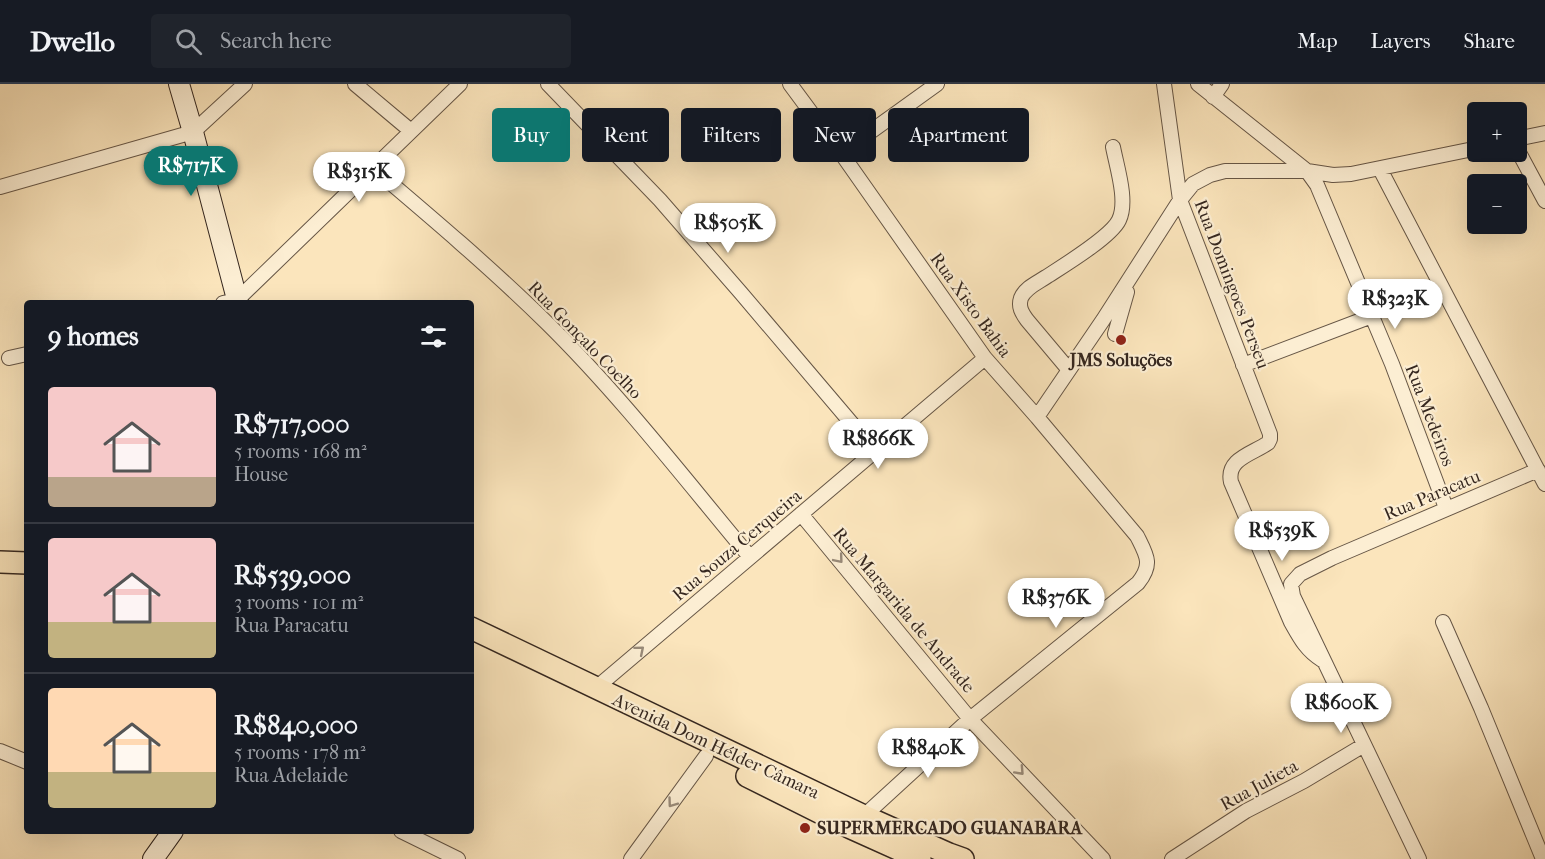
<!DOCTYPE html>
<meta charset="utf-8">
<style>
body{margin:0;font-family:"IM FELL French Canon",serif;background:#20242c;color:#f1f3f6;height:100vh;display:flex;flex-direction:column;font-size:22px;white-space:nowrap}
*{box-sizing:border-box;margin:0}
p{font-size:20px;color:#9ea1a6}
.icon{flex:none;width:33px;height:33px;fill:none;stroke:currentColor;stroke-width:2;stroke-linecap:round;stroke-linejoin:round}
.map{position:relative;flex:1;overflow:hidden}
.panel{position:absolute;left:24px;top:216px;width:450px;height:534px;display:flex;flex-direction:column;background:#171b24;border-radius:6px;box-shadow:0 6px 24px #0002}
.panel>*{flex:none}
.top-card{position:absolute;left:492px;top:24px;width:570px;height:54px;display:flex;gap:12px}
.controls{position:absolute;left:1467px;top:18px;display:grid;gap:12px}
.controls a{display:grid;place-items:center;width:60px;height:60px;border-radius:6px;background:#171b24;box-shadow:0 6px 24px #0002;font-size:30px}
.price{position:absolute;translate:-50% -51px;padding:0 14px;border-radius:21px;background:#fff;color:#222;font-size:20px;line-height:39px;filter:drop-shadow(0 2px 3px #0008)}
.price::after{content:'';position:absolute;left:50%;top:36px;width:18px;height:14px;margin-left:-9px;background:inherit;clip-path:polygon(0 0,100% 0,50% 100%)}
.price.on{background:#0f766e;color:#fff}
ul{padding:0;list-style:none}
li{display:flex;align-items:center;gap:18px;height:150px;padding:0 24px}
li+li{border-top:2px solid #363941}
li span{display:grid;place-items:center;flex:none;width:168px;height:120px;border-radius:6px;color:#555}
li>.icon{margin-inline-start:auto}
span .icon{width:72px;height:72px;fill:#fffc;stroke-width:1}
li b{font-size:26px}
h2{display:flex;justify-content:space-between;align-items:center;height:72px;padding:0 24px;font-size:26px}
.chip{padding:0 21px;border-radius:6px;background:#171b24;box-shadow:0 6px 24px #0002;font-size:21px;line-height:54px}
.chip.on{background:#0f766e;color:#fff}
header{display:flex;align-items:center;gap:36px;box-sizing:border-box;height:84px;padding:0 30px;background:#171b24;border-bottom:2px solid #363941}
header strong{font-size:28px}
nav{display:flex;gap:33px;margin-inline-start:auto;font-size:21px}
.search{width:420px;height:54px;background:#20242c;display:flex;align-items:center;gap:15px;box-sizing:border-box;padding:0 21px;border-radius:6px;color:#9ea1a6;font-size:22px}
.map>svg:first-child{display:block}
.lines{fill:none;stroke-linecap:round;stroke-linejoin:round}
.street-casing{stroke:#665646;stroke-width:16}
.secondary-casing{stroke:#35271f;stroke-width:22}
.primary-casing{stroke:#35271f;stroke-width:24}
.street{stroke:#fceed3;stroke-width:14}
.secondary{stroke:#fceed3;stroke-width:20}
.primary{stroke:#fbe5bc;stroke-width:21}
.oneway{stroke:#988a79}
.poi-dot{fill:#8f2418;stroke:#fceed3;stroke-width:2}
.labels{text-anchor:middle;stroke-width:4.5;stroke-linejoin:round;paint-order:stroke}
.street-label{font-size:18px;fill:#35271f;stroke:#fceed3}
.poi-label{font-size:18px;font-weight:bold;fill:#35271f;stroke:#fceed3}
</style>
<header>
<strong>Dwello</strong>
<div class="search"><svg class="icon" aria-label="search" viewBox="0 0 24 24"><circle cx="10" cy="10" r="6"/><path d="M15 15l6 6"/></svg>Search here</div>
<nav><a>Map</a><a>Layers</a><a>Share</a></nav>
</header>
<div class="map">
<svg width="1545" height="775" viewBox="0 0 1545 775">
<rect width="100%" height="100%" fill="#fbe5bc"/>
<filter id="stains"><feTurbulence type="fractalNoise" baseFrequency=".00333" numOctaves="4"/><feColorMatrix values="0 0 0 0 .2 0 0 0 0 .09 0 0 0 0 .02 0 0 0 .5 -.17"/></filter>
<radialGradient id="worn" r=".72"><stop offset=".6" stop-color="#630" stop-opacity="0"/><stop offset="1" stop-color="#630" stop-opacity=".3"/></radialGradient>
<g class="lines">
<defs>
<path id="street" d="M 355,0 L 411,47
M 548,0 L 660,116 L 741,209 L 876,368
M 790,0 L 841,69 L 985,274 L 1037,333 L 1137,452 C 1147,472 1153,480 1138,499 L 970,635 L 864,732
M 1164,0 L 1180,116 L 1270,350 L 1270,355 L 1268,359 C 1252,370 1226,375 1231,398 L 1291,538 C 1300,554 1306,566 1322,576
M 1198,0 L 1307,87 L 1317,101 L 1392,280 L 1446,424
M 1213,13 L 1222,0
M 1516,55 L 1545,49
M 1516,63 L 1545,117
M 841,69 L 937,0
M 373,84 C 432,134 491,184 547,239 C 620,311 684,394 750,473
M 1380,85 L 1545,400
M 0,103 L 193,48 L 245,0
M 223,219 L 237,216 L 460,0
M 1115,250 L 1127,208
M 9,274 L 27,270
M 1243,281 L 1372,232
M 1069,286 L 1027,236 C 1022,229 1018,223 1021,214 C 1025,204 1037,199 1046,193 C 1063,182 1111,153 1119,136 C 1128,117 1117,84 1113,63
M 1037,333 L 1103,236 L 1180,116 L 1193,100 L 1210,91 L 1225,87 L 1307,87 L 1333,91 L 1351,90 L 1478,64
M 801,430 L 970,635 L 1103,775
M 1443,538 L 1481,624 L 1543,775
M 596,604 L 985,274
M 0,667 L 27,678
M 401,747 L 458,775
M 631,775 L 706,672
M 1172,775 L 1246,727 L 1304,697 L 1364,661
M 1419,775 L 1293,512 L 1291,500 L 1300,490 L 1332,474 L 1538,386"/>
<path id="secondary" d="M 179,0 L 193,48 L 238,219
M 153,775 L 173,747"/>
<path id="primary" d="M 0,478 L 27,479
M 471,544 L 864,732 L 949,770 L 963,775
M 747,692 L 851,744 L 920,775"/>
</defs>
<use href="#street" class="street-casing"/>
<use href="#secondary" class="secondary-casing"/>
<use href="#primary" class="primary-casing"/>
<use href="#street" class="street"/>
<use href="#secondary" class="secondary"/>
<use href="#primary" class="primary"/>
</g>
<defs><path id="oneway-chevron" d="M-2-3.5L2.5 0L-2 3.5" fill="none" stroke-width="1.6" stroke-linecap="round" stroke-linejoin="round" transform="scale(1.5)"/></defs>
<g class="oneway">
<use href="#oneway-chevron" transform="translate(839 475) rotate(50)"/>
<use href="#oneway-chevron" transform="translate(640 566) rotate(-40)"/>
<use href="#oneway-chevron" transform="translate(1020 687) rotate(47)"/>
<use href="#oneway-chevron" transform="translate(672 719) rotate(126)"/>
</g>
<g class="poi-dot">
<circle cx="1121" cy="256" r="6"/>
<circle cx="805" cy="744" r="6"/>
</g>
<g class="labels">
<g class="street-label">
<text transform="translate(1232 200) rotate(69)" y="6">Rua Domingoes Perseu</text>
<text transform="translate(971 221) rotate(54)" y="6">Rua Xisto Bahia</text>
<text transform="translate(585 256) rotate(46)" y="6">Rua Gonçalo Coelho</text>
<text transform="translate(1430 331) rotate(69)" y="6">Rua Medeiros</text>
<text transform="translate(1432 411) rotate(-23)" y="6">Rua Paracatu</text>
<text transform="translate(737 461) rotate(-40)" y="6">Rua Souza Cerqueira</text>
<text transform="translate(904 526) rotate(50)" y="6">Rua Margarida de Andrade</text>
<text transform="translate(716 662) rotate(25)" y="6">Avenida Dom Hélder Câmara</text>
<text transform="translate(1259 701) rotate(-29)" y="6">Rua Julieta</text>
</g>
<g class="poi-label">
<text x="1121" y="282">JMS Soluções</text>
<text x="817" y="750" text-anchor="start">SUPERMERCADO GUANABARA</text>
</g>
</g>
<rect width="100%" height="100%" filter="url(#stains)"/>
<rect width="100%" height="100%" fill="url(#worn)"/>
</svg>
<div class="controls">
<a>+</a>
<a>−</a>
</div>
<b class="price on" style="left:191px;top:113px">R$717K</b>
<b class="price" style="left:359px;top:119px">R$315K</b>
<b class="price" style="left:728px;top:170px">R$505K</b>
<b class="price" style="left:1395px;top:246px">R$323K</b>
<b class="price" style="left:878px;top:386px">R$866K</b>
<b class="price" style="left:1282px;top:478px">R$539K</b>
<b class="price" style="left:1056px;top:545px">R$376K</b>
<b class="price" style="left:1341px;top:650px">R$600K</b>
<b class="price" style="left:928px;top:695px">R$840K</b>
<div class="top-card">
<a class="chip on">Buy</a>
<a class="chip">Rent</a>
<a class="chip">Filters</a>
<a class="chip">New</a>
<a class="chip">Apartment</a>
</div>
<section class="panel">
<h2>9 homes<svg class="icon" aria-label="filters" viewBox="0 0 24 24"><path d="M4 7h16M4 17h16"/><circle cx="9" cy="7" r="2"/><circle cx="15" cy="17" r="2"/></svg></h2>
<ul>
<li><span style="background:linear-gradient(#f6c9c9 75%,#b9a48a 0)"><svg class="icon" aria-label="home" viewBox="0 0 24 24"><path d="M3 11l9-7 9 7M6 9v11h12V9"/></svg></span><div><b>R$717,000</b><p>5 rooms · 168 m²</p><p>House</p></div></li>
<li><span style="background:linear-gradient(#f6c9c9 70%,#c2b280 0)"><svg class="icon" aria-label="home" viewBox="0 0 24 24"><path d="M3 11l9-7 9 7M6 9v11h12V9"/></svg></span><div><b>R$539,000</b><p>3 rooms · 101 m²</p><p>Rua Paracatu</p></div></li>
<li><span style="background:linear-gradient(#ffd9b3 70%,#c2b280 0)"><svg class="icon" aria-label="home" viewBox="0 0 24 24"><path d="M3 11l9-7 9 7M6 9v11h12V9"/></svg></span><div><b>R$840,000</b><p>5 rooms · 178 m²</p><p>Rua Adelaide</p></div></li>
</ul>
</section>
</div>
